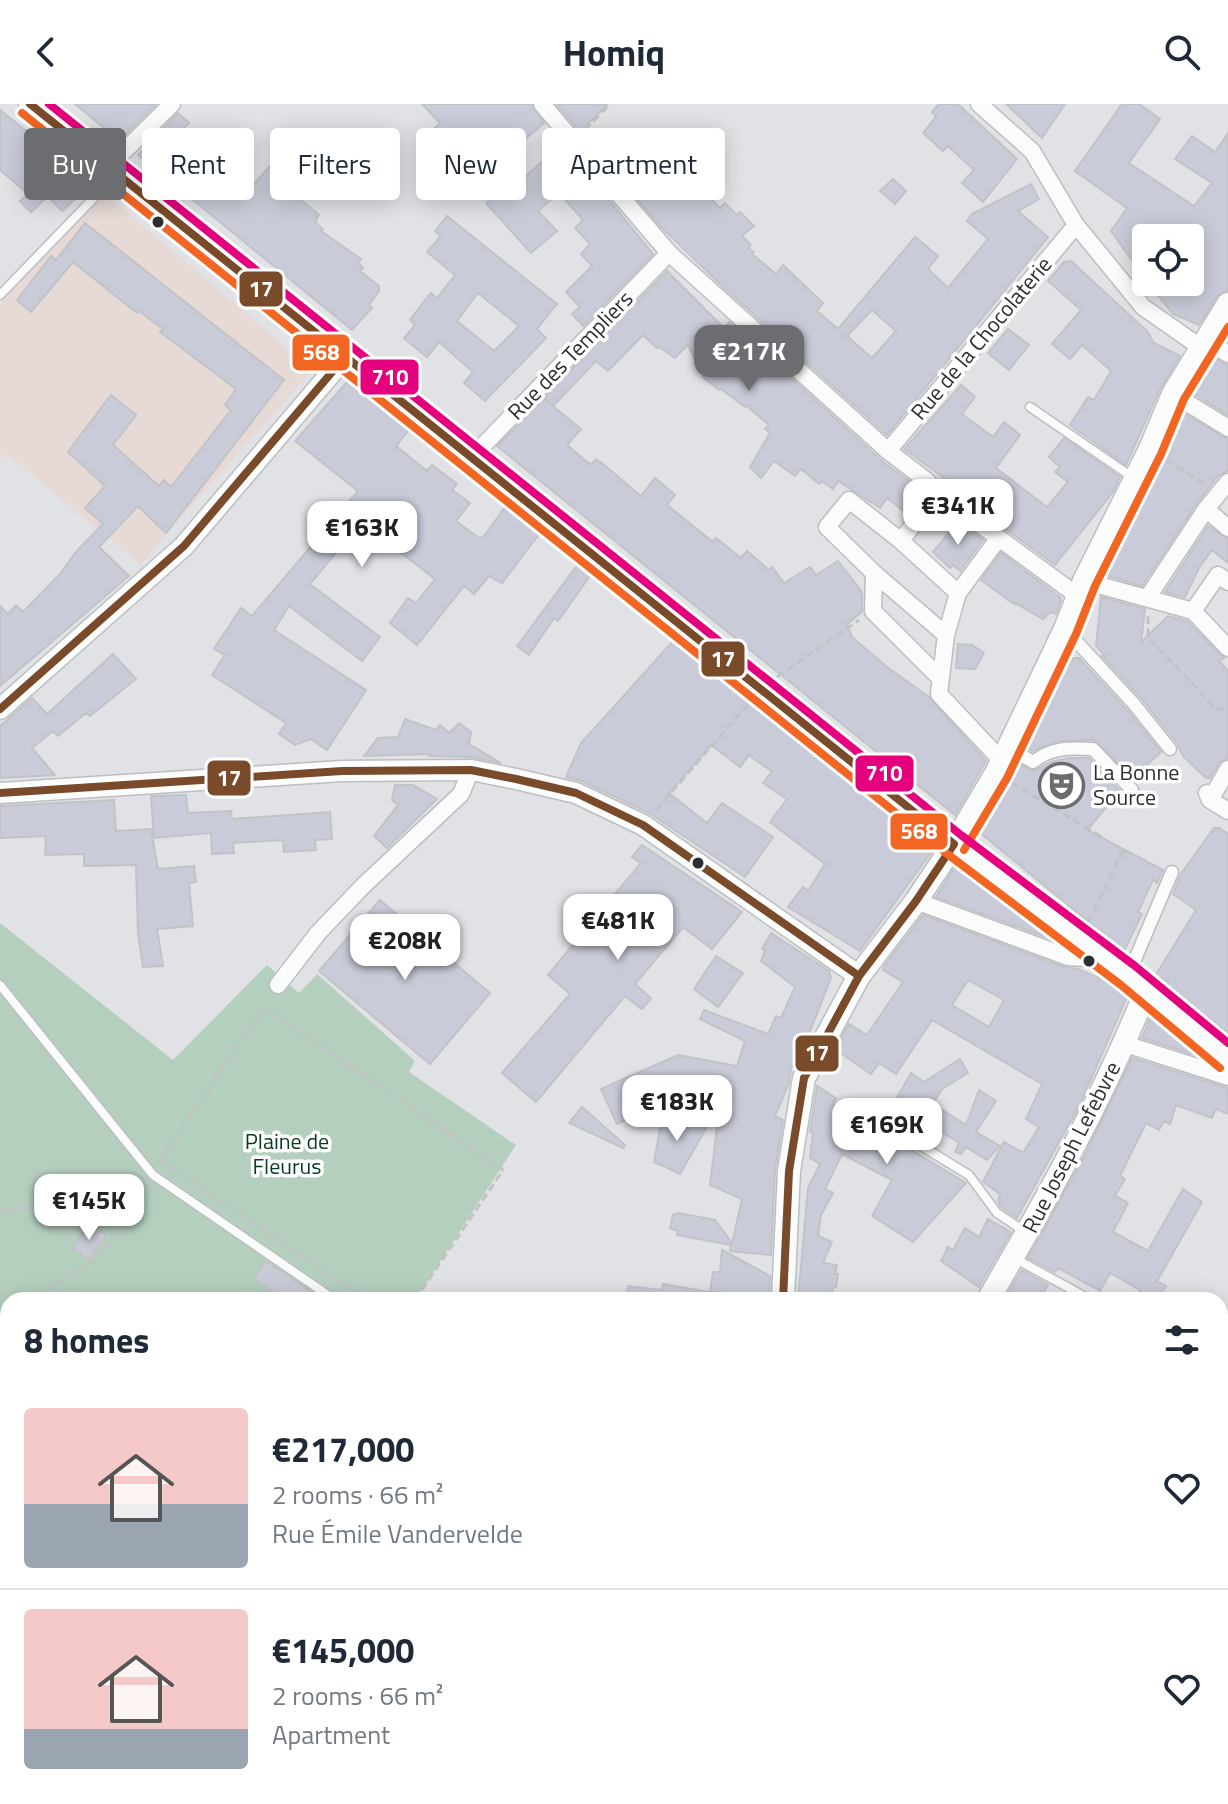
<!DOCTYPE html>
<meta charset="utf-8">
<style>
body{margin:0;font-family:"Titillium Web",sans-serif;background:#f2f2f3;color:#1f2937;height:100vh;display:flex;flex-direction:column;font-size:30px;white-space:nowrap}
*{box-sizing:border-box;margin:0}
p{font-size:26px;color:#747a83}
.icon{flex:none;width:44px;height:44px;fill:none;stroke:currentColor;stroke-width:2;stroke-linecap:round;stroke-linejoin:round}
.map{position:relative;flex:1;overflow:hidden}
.drawer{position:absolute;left:0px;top:1188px;width:1228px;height:512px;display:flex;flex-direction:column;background:#fff;border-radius:24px 24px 0 0;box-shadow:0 4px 20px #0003}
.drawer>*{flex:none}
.hud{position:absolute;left:24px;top:24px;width:800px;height:72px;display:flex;gap:16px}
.tools{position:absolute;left:1132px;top:120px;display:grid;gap:16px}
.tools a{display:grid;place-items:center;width:72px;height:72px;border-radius:8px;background:#fff;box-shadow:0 4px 20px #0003;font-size:40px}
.price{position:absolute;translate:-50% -68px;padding:0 18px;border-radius:16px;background:#fff;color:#222;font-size:26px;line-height:52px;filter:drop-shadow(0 2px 4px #0008)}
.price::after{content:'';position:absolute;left:50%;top:48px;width:24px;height:18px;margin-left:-12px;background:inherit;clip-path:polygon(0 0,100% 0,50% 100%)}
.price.selected{background:#6b6d70;color:#fff}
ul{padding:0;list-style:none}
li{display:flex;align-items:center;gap:24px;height:200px;padding:0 24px}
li+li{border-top:2px solid #e0e1e3}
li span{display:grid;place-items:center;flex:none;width:224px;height:160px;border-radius:8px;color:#555}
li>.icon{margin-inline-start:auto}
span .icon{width:96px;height:96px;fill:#fffc;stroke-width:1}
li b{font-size:34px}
h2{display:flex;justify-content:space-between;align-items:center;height:96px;padding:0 24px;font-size:34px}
.chip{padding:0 28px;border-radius:8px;background:#fff;box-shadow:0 4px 20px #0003;font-size:28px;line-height:72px}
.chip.selected{background:#6b6d70;color:#fff}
header{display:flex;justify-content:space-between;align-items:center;height:104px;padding:0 24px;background:#fff;font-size:36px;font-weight:700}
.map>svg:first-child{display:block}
.education{fill:#e6d9d6}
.green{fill:#b5cfbf}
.building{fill:#c9cbd8;stroke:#c2c3c6;stroke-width:2;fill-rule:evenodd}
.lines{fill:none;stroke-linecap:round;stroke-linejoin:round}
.service-casing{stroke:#bcbec1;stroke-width:11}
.pedestrian-casing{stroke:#bcbec1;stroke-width:15}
.minor-casing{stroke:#bcbec1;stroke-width:19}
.tertiary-casing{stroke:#bcbec1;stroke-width:23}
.secondary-casing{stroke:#bcbec1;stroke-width:25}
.path{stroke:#c1c3c4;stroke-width:3;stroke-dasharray:8 4;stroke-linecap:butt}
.service{stroke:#fafbfb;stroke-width:8}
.pedestrian{stroke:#fafbfb;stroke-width:12}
.minor{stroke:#fafbfb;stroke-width:16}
.tertiary{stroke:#fafbfb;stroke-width:20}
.secondary{stroke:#fafbfb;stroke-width:22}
.bus-1-casing{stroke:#fff;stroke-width:14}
.bus-2-casing{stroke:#fff;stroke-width:14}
.bus-3-casing{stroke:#fff;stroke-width:14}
.bus-1{stroke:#7a4b2a;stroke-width:8}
.bus-2{stroke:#f26522;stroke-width:8}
.bus-3{stroke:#e5007d;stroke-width:8}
.bus-dot{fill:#2c2e31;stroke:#fff;stroke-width:3}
.labels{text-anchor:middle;stroke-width:7;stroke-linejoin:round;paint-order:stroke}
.street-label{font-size:22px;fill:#2c2e31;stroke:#fff}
.poi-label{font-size:22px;fill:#2c2e31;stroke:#fff;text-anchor:start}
.park-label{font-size:22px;fill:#063d1f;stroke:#fff}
.line-badge{stroke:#fff;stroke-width:3}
.badge-label{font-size:22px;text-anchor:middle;font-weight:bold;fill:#fff}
</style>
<header><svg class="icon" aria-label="back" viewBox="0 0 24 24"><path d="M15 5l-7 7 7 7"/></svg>Homiq<svg class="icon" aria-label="search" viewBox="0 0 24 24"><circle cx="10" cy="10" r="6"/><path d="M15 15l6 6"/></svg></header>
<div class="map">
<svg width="1228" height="1700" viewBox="0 0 1228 1700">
<rect width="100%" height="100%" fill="#e0e2e6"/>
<path class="education" d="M 105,89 L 312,266 L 140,460 L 7,350 L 0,356 L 0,199 Z"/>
<path class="green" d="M 0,819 L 173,956 L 267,861 L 299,889 L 317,870 L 415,957 L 409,968 L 516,1041 L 415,1196 L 8,1196 L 8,1418 L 0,1414 Z
M 90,1692 L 357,1692 L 365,1700 L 81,1700 Z"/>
<path class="building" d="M 75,0 L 156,0 L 122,34 L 117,35 Z
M 422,0 L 531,0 L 544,19 L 496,60 L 491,54 L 456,84 L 441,67 L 459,48 L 435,24 L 440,19 Z
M 556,0 L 608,0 L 580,27 Z
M 939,0 L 958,0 L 1017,55 L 983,98 L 962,79 L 974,66 L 948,42 L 943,47 L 923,29 L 936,13 L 932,8 Z
M 1006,0 L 1065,0 L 1042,34 Z
M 1122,0 L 1139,0 L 1160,15 L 1129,59 L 1194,102 L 1212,79 L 1175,55 L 1192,32 L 1215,48 L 1228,29 L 1228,186 L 1217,192 L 1199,221 L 1173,210 L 1147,178 L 1166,178 L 1174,183 L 1176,178 L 1190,178 L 1190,134 L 1146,134 L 1146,176 L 1111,127 L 1127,104 L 1075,67 Z
M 0,6 L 92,79 L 62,107 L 48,92 L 31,108 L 20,97 L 28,90 L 0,66 Z
M 178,9 L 189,19 L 183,25 L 214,55 L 251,83 L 272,60 L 283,70 L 277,76 L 319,111 L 315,118 L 323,125 L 321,127 L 361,155 L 358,159 L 363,164 L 360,167 L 379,182 L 379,187 L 369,201 L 372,204 L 352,226 L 138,51 Z
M 632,37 L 663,65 L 669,58 L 674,64 L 685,50 L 700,64 L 691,74 L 720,104 L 725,99 L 737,111 L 740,108 L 754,122 L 742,132 L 751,141 L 748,144 L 754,148 L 752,150 L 776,170 L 783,161 L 823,199 L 817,207 L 838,225 L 915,133 L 938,152 L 928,165 L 948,184 L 988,135 L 967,117 L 972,110 L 1031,80 L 1039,95 L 1018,107 L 1048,133 L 887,331 L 719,179 L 659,121 L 607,59 ZM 872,206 L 896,227 L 872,254 L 847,232 Z
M 557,45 L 586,78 L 591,74 L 653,150 L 583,222 L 572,210 L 580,203 L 566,188 L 592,162 L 581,150 L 590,140 L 575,124 L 583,116 L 559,89 L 538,107 L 557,127 L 531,149 L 486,99 L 511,77 L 515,81 Z
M 893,75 L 906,87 L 895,100 L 880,87 Z
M 447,112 L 557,200 L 537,225 L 546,234 L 485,297 L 464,279 L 473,268 L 439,238 L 427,253 L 404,234 L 415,221 L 410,216 L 415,209 L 431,189 L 437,194 L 455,171 L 427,148 L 441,132 L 435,127 ZM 478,189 L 519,222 L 494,247 L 457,217 Z
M 85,119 L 284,276 L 166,429 L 138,402 L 99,443 L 129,472 L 0,582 L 0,502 L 8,510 L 16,501 L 23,508 L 60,470 L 76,448 L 103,420 L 85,404 L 105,382 L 68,348 L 111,291 L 136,311 L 113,341 L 159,382 L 164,376 L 171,383 L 231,306 L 225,301 L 236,285 L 160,228 L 163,225 L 139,207 L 137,209 L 73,158 L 31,208 L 17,196 L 51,152 L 56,156 Z
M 1071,157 L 1148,228 L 1154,239 L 1180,252 L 1160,285 L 1126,361 L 1070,321 L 1088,293 L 1094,296 L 1111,267 L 1082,241 L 1070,255 L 1052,240 L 1081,206 L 1048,177 L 1064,158 Z
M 667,167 L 724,224 L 729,218 L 881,356 L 918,384 L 904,407 L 887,394 L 880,404 L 838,377 L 833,385 L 822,377 L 819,380 L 801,365 L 795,372 L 774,357 L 761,374 L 750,363 L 770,329 L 765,325 L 769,321 L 746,301 L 745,303 L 721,285 L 719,286 L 704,274 L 688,241 L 675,254 L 659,243 L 657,244 L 643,231 L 608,267 L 596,257 L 553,302 L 544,294 Z
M 1008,225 L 1029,241 L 1009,266 L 988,249 Z
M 1212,253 L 1228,261 L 1228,311 L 1191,288 Z
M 347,278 L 409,326 L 396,342 L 427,367 L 432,361 L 457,380 L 452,386 L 470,399 L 456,417 L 479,434 L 484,432 L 506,402 L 540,429 L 502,479 L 489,472 L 474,490 L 464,482 L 417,541 L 390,519 L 408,494 L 416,499 L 435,475 L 361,418 L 310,480 L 380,533 L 362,557 L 289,502 L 274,526 L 366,586 L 327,646 L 311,635 L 295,641 L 279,630 L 286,619 L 212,571 L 225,551 L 214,545 L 241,504 L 252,512 L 358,387 L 295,337 Z
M 961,281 L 975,293 L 962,310 L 993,333 L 1004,318 L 1020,331 L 996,364 L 1047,403 L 1068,378 L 1055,368 L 1060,363 L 1049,353 L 1064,334 L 1120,373 L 1113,388 L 1055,461 L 971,400 L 975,396 L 904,345 Z
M 544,295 L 581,325 L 567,341 L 591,361 L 596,355 L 603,360 L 641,392 L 655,374 L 675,391 L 667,401 L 713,438 L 716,434 L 741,454 L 747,447 L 769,466 L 772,463 L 784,479 L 810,463 L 816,471 L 838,457 L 862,488 L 862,508 L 847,520 L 852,533 L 887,563 L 929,593 L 986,657 L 955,711 L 497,342 Z
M 1181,308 L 1228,335 L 1228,367 L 1219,371 L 1197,399 L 1142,482 L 1108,472 L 1110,458 L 1113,459 L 1118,440 L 1163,350 Z
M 958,418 L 983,436 L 960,467 L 953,461 L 950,464 L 933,448 Z
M 1208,422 L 1228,435 L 1228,459 L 1212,446 L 1199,464 L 1185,493 L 1165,488 Z
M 1001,449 L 1060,493 L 1061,497 L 1056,510 L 1051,508 L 1043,515 L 1015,499 L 1014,500 L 981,476 Z
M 579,459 L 592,469 L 558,517 L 554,514 L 529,551 L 517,542 Z
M 1101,493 L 1145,505 L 1141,538 L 1168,512 L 1187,517 L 1224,554 L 1219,557 L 1228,567 L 1228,654 L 1219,659 L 1210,674 L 1206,674 L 1183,652 L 1177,639 L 1141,594 L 1102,552 L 1105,552 L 1096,542 Z
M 673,537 L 753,600 L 754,598 L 935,743 L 860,847 L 788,803 L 803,783 L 808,787 L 825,760 L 770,718 L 787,695 L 763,679 L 772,668 L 749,651 L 740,663 L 711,641 L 669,689 L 707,719 L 722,699 L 773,733 L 745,773 L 649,709 L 582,677 L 566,673 L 581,639 Z
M 958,540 L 972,541 L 984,549 L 975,565 L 956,564 Z
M 113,550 L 136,575 L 90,612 L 86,609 L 58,632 L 53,627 L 32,644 L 55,671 L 0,674 L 0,622 L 32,594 L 47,610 Z
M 1073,554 L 1079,554 L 1127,606 L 1161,648 L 1133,674 L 1094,636 L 1059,637 L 1033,647 L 1025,643 L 1059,574 Z
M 405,615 L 436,626 L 440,621 L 449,629 L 459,619 L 471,628 L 469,640 L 501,659 L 471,653 L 429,652 L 430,650 L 364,652 L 378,634 L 398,633 Z
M 1069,654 L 1089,654 L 1120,687 L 1087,726 L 1163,766 L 1157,779 L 1153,776 L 1138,808 L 1142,810 L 1124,847 L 978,727 L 1016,659 L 1034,667 L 1051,658 Z
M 395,681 L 413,681 L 437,695 L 387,744 L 374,732 L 398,701 L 392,696 Z
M 186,691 L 188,709 L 231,707 L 232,715 L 330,708 L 332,735 L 315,736 L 316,746 L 284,748 L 283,736 L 233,739 L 234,749 L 212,750 L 211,729 L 154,734 L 151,692 Z
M 114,696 L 116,727 L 151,725 L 158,765 L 194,762 L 196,778 L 189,779 L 193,822 L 157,825 L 163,862 L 143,863 L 138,829 L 136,761 L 84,762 L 84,750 L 45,751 L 46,732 L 0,734 L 0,702 Z
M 1214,724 L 1219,724 L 1228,730 L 1228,929 L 1166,881 L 1168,878 L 1155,872 L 1196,806 L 1173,790 L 1181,770 Z
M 642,741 L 742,808 L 712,845 L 683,823 L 635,880 L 651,894 L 642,905 L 625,892 L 536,998 L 502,969 L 570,890 L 548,871 L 641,759 L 632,753 Z
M 957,760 L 1003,795 L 1057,837 L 936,793 Z
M 380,796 L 490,889 L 430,960 L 319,867 Z
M 923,811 L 1064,863 L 1078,865 L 1104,876 L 1127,893 L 1080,1000 L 1017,1114 L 1000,1102 L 998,1096 L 1000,1090 L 983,1078 L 1004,1038 L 1023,1049 L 1039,1023 L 1026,1015 L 1042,980 L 932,916 L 896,970 L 879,959 L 871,970 L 838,947 L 843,940 L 839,938 L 849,920 L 867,931 L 903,878 L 883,866 L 884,862 ZM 968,876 L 1004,896 L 989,923 L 952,901 Z
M 771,829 L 829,867 L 831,874 L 801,950 L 794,963 L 791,963 L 789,979 L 775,1012 L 783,1016 L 775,1066 L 771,1151 L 730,1147 L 731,1141 L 677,1131 L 678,1127 L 670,1124 L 673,1111 L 678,1109 L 715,1116 L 732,1139 L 742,1095 L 710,1081 L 723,973 L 617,1020 L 601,985 L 678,951 L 737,962 L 745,937 L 700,915 L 704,906 L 768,930 L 776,912 L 781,914 L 795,883 L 761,857 L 765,847 L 762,845 Z
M 716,852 L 743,869 L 718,903 L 694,885 Z
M 1151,912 L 1175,932 L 1202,953 L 1142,934 Z
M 1132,954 L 1228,984 L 1228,1010 L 1216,1005 L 1212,1014 L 1176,1001 L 1170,1020 L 1164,1017 L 1159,1026 L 1146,1019 L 1120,1072 L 1125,1075 L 1115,1092 L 1128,1099 L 1113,1128 L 1148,1147 L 1183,1085 L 1202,1098 L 1157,1177 L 1166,1182 L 1157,1196 L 1135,1196 L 1140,1186 L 1110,1169 L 1100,1187 L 1058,1164 L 1055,1168 L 1028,1154 L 1085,1051 Z
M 960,955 L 968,969 L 942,985 L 933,1000 L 966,1021 L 979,986 L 996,997 L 976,1028 L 1000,1042 L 987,1056 L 966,1043 L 961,1050 L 955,1048 L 959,1039 L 922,1015 L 905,1042 L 966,1079 L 913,1138 L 872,1112 L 892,1076 L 842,1050 L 825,1085 L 833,1089 L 821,1111 L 818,1132 L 832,1138 L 823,1159 L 837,1161 L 835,1170 L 838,1170 L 836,1183 L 833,1183 L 832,1196 L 798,1196 L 808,1084 L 820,1060 L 810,1054 L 813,1029 L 810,1028 L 811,1020 L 817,982 L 836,994 L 832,1000 L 864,1019 L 867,1015 L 881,1022 L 911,969 L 924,978 Z
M 582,1003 L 625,1041 L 623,1044 L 569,1019 Z
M 662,1013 L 708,1021 L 680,1070 L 654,1058 Z
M 988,1115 L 1011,1128 L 979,1183 L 941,1157 L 948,1143 L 953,1146 L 965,1124 L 979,1133 Z
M 89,1120 L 106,1131 L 89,1156 L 73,1144 Z
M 722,1146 L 770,1172 L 769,1196 L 739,1196 L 739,1190 L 710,1188 L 713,1168 L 720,1168 Z
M 266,1157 L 323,1196 L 274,1196 L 278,1191 L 254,1175 Z
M 1022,1166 L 1048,1181 L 1039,1196 L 1004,1196 Z
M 663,1180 L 709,1188 L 709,1196 L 626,1196 L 628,1182 L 662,1186 Z"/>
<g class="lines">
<defs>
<path id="service" d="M 0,191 L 116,71
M 1030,303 L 1135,375
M 0,881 L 153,1071 L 335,1196
M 918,1040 L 969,1071 L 997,1109 L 1024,1127
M 1014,1154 L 1091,1196"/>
<path id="pedestrian" d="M 1065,525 L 1134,600 L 1170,645
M 1007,643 L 1033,658 C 1052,643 1069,644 1093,645 L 1132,686
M 1128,872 L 1172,768"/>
<path id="minor" d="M 542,0 L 669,149 L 888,347 L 927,377 L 937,389 L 1078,492
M 979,0 L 1032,47 L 1076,121 L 1143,203 L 1200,243
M 109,62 L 172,0
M 1205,236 L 1228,250
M 1173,290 L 1228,324
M 888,347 L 1076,121
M 471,354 L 669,149
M 1206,405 L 1228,424
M 901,437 L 937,389
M 874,469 L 873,507 L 941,575
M 1084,477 L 1193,507 L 1228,544
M 958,489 L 998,435
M 1148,493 L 1206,405 L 1228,378
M 1193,507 L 1218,471 L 1228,478
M 946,531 L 874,469 L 827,423 L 849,396 L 901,437 L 958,489 L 946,531 L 939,590 L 1001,656
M 1207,689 L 1210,696 L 1228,707
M 1210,696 L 1228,665
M 916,797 L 1068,853 L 1105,855
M 278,881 L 318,829 L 363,782 L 461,690 L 471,666
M 1125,940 L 1228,973
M 921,1692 L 925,1700"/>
<path id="tertiary" d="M 0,605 L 184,442 L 344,254
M 0,689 L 342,667 L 471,666 L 516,675 L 576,689 L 643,721 L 859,872"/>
<path id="secondary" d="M 30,0 L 954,740 L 1128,872 L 1228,955
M 783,1196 L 789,1067 L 804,974 L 859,872 L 916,797 L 954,740 L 996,669 L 1065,525 L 1084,477 L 1150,345 L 1173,290 L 1228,200
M 988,1196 C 1047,1095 1102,996 1146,887
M 753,1700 L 754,1692"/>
</defs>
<use href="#service" class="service-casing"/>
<use href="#pedestrian" class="pedestrian-casing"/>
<use href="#minor" class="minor-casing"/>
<use href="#tertiary" class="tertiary-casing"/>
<use href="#secondary" class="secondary-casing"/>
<path class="path" d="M 585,26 L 610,0
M 1167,356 L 1204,380
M 1148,512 L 1148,533 L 1217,606 L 1228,604
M 777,573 L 859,516
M 1012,679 L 1102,733
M 656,706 L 748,600
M 1088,818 L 1124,745
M 159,1055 L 367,1196
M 160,1057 L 264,903 L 503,1066 L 415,1196
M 0,1108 L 138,1075
M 41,1196 C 56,1177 76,1168 96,1153 C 119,1135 134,1108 147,1082
M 0,1272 L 8,1254
M 0,1288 L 1,1317 L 8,1349
M 0,1414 L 8,1418
M 367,1692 L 376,1700"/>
<use href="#service" class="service"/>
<use href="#pedestrian" class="pedestrian"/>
<use href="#minor" class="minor"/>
<use href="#tertiary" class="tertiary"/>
<use href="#secondary" class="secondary"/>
<defs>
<path id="bus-1" d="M 30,0 L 954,740
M 0,605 L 184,442 L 344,254
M 0,689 L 342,667 L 471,666 L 516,675 L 576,689 L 643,721 L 859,872
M 783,1196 L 789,1067 L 804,974 L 859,872 L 916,797 L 954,740"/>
<path id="bus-2" d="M 22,9 L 946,749 L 1121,881 L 1220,964
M 964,746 L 1007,674 L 1076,530 L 1095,482 L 1161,350 L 1184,295 L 1228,223"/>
<path id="bus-3" d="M 49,0 L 961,731 L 1135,862 L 1228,939"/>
</defs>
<use href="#bus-1" class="bus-1-casing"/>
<use href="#bus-2" class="bus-2-casing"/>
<use href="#bus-3" class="bus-3-casing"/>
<use href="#bus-1" class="bus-1"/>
<use href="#bus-2" class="bus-2"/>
<use href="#bus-3" class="bus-3"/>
</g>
<defs>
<symbol id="theatre-ring" viewBox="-11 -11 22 22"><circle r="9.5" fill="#fff" stroke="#6b6d70" stroke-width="1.5"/><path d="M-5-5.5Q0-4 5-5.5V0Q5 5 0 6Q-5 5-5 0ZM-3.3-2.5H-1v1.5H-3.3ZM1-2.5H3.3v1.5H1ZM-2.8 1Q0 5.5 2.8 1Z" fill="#6b6d70"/></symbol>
</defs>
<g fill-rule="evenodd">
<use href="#theatre-ring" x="1036" y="656" width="51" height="51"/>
</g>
<g class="bus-dot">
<circle cx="158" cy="118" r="7"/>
<circle cx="698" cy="759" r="7"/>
<circle cx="1089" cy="857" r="7"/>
</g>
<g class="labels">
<g class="street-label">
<text transform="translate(981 234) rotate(-50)" y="8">Rue de la Chocolaterie</text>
<text transform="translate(570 251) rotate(-46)" y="8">Rue des Templiers</text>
<text transform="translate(1071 1043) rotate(-63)" y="8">Rue Joseph Lefebvre</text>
</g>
<g class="poi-label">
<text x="1093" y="676">La Bonne<tspan x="1093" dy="25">Source</tspan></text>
</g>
<g class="park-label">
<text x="287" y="1045">Plaine de<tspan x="287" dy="25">Fleurus</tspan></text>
</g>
</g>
<g class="line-badge">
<rect x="238" y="166" width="46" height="38" rx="8" fill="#7a4b2a"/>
<rect x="291" y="229" width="60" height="39" rx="8" fill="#f26522"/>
<rect x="359" y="254" width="61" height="38" rx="8" fill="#e5007d"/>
<rect x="700" y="536" width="46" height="38" rx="8" fill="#7a4b2a"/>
<rect x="854" y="650" width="61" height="39" rx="8" fill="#e5007d"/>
<rect x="206" y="655" width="46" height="38" rx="8" fill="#7a4b2a"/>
<rect x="889" y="708" width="60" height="39" rx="8" fill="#f26522"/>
<rect x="794" y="930" width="46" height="39" rx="8" fill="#7a4b2a"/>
</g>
<g class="badge-label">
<text x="261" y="193">17</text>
<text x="321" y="256">568</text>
<text x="390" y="281">710</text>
<text x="723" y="563">17</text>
<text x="884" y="677">710</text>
<text x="229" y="682">17</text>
<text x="919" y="735">568</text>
<text x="817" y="957">17</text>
</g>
</svg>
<div class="tools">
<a><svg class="icon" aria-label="locate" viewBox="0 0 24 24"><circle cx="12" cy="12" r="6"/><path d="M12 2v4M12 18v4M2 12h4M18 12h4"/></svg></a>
</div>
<b class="price selected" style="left:749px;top:289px">€217K</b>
<b class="price" style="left:958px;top:443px">€341K</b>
<b class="price" style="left:362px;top:465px">€163K</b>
<b class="price" style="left:618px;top:858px">€481K</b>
<b class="price" style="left:405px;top:878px">€208K</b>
<b class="price" style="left:677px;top:1039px">€183K</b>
<b class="price" style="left:887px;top:1062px">€169K</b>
<b class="price" style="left:89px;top:1138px">€145K</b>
<div class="hud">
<a class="chip selected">Buy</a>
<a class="chip">Rent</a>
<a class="chip">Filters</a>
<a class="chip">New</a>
<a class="chip">Apartment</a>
</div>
<section class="drawer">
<h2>8 homes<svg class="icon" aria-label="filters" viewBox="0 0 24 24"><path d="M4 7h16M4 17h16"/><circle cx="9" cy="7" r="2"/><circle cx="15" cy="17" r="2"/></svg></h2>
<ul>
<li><span style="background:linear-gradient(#f6c9c9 60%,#9aa5b1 0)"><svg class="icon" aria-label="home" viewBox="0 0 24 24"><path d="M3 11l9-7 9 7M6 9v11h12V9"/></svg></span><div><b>€217,000</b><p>2 rooms · 66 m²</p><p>Rue Émile Vandervelde</p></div><svg class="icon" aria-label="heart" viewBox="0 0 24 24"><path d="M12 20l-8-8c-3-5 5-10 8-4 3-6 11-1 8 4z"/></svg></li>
<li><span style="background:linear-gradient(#f6c9c9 75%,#9aa5b1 0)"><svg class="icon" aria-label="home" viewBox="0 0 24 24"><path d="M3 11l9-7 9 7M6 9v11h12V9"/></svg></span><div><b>€145,000</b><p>2 rooms · 66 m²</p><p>Apartment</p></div><svg class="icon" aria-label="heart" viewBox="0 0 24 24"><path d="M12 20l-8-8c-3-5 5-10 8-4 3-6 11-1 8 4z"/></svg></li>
</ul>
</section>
</div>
